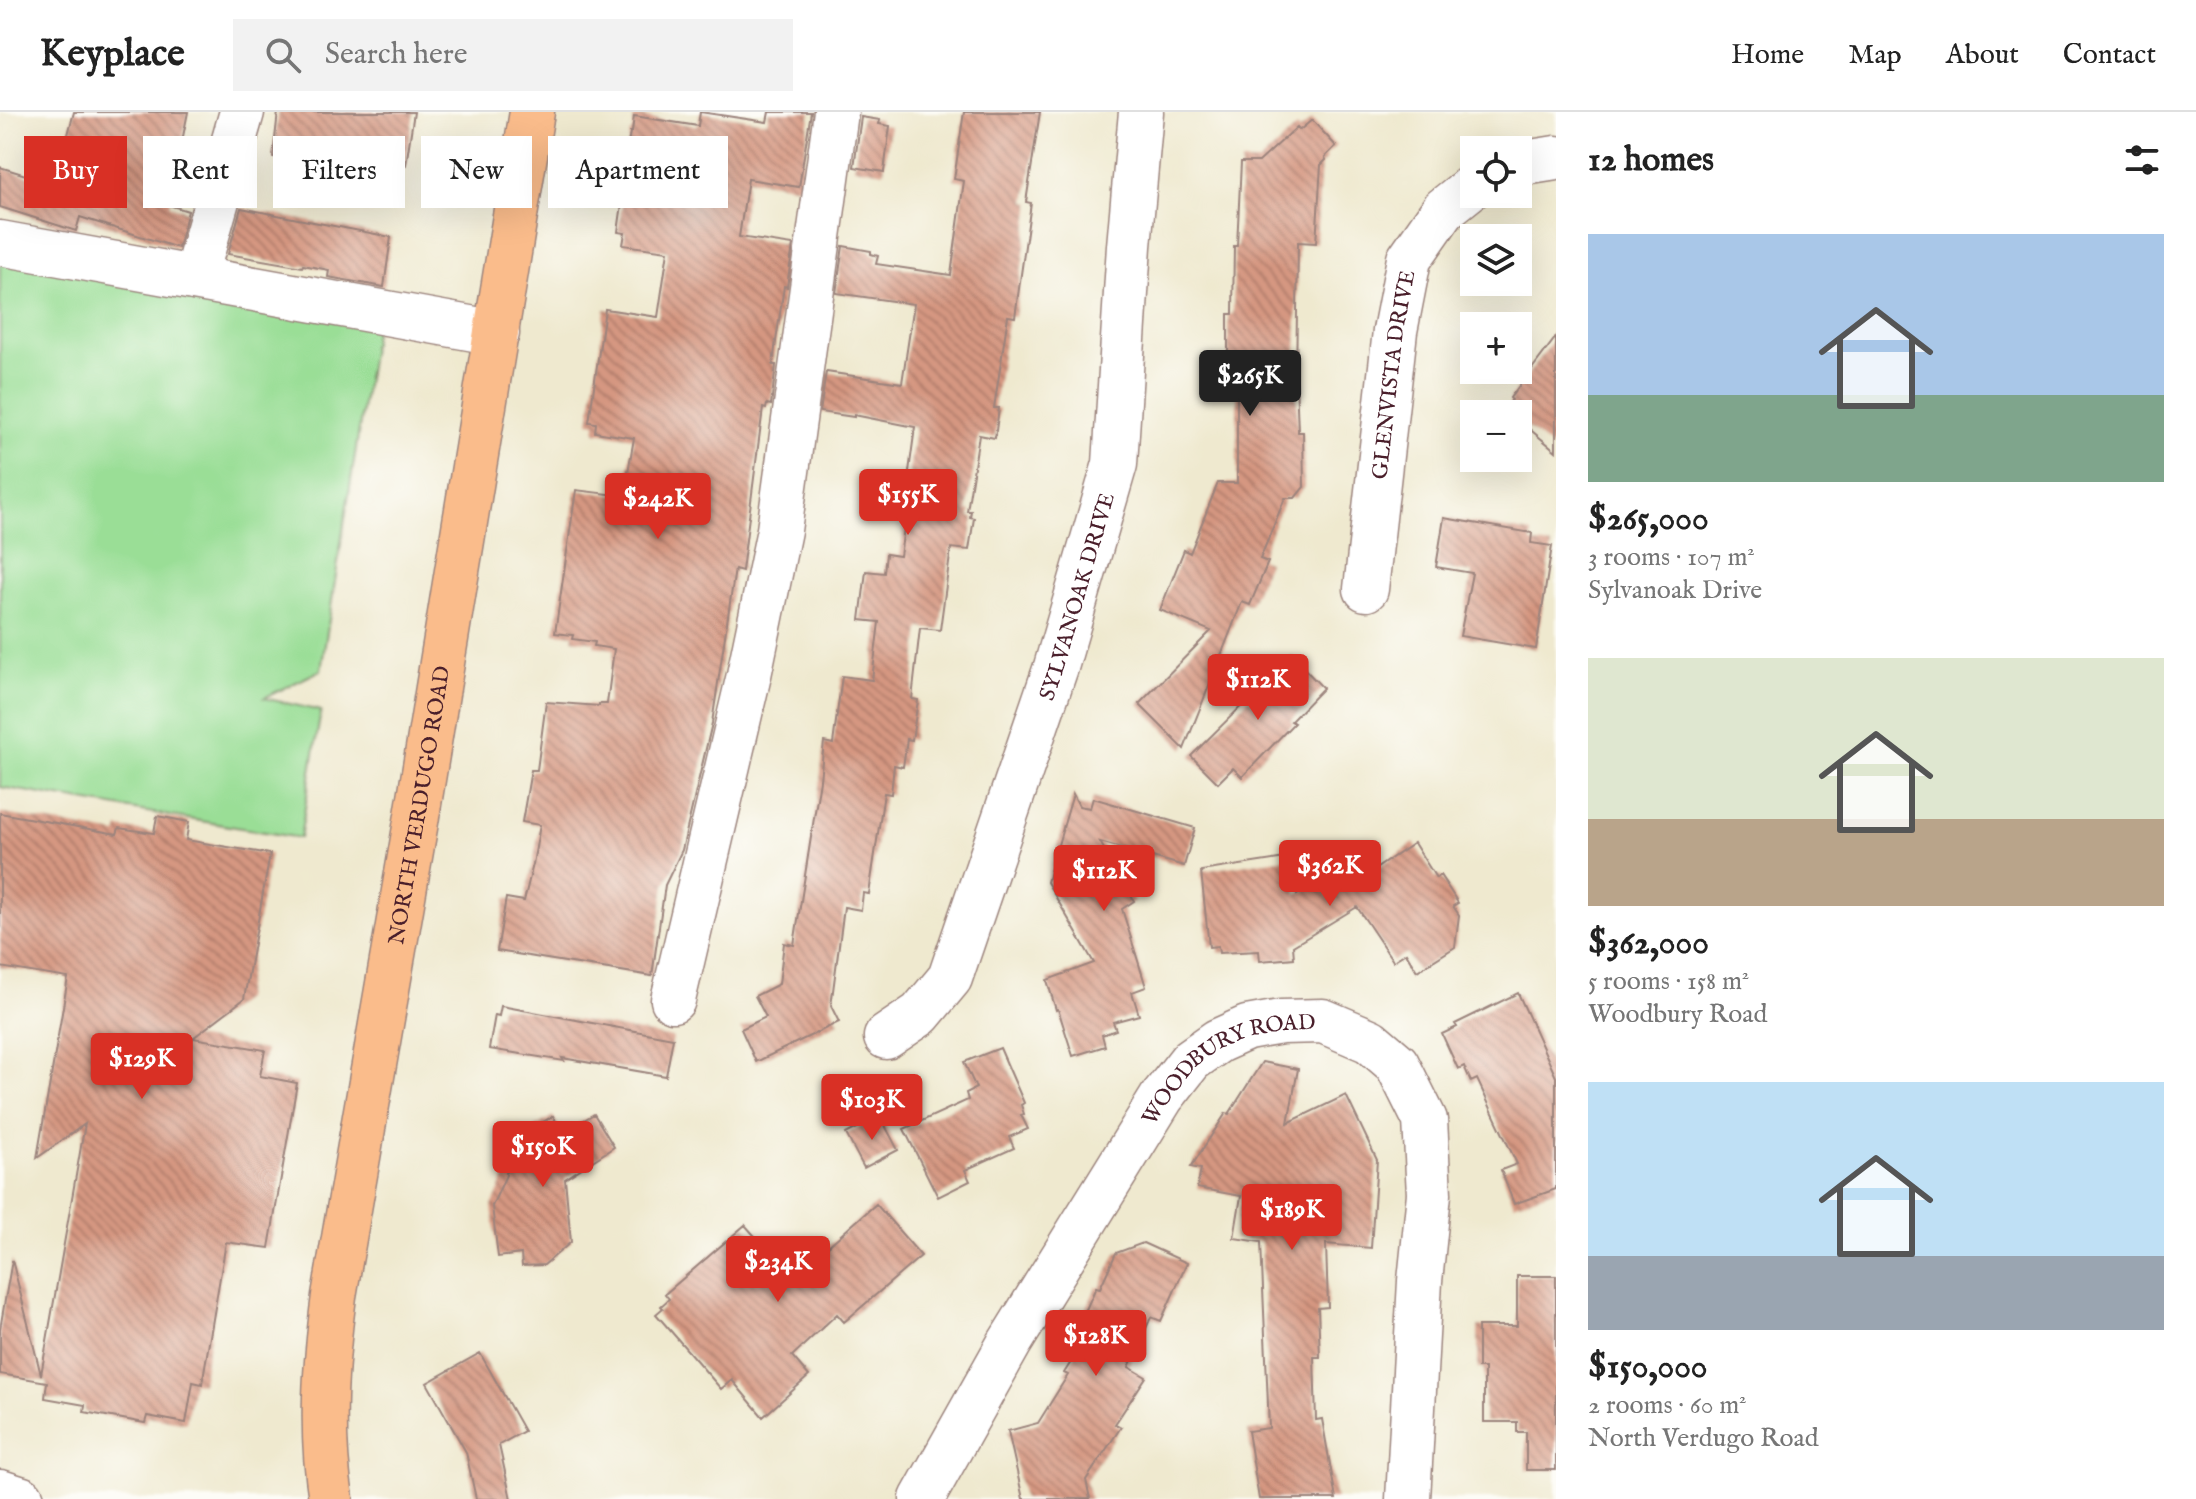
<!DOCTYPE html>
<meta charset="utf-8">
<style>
body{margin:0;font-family:"IM FELL English",serif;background:#f2f2f2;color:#222;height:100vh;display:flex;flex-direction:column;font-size:30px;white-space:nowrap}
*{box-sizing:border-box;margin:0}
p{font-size:26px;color:#767676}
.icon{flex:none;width:44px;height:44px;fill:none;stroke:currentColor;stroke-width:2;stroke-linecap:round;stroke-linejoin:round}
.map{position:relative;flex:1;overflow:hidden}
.details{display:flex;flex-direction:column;background:#fff;width:640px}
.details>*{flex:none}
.top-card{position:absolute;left:24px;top:24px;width:760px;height:72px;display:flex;gap:16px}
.buttons{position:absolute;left:1460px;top:24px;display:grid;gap:16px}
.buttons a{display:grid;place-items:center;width:72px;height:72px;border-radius:0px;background:#fff;box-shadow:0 8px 32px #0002;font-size:40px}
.price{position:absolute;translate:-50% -68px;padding:0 18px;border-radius:8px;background:#d93025;color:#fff;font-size:26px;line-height:52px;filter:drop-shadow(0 2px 4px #0008)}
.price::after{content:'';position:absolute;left:50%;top:48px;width:24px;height:18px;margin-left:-12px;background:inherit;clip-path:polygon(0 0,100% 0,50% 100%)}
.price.selected{background:#222;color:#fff}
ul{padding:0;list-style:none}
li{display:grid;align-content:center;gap:16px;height:424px;padding:0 32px}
li span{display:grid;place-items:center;height:248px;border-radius:0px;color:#555}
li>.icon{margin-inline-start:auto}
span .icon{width:144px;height:144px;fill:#fffc;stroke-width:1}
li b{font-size:34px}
h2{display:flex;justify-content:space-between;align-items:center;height:96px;padding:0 32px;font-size:34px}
.tag{padding:0 28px;border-radius:0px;background:#fff;box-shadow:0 8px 32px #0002;font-size:28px;line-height:72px}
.tag.selected{background:#d93025;color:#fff}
header{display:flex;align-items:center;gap:48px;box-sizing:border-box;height:112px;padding:0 40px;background:#fff;border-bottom:2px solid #e0e0e0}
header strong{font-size:38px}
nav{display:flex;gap:44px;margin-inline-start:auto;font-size:28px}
.search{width:560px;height:72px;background:#f2f2f2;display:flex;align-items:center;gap:20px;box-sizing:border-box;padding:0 28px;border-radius:0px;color:#767676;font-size:30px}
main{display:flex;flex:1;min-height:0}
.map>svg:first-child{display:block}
.green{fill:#9ade96;stroke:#727e60;stroke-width:2}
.building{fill:url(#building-back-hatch)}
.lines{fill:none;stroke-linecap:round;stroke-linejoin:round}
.minor-casing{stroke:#9c847d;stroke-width:47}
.major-casing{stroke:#9c847d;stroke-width:47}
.minor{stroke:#fff;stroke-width:44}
.major{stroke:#fabc8b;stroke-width:44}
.labels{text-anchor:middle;stroke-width:7;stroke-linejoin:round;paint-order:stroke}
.street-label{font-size:22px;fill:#4a1f2b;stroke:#fdfcf7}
</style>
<header>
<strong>Keyplace</strong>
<div class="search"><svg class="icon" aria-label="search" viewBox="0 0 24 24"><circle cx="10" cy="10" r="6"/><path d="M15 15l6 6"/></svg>Search here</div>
<nav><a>Home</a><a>Map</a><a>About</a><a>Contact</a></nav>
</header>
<main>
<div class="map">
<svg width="1556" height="1387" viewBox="0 0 1556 1387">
<defs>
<pattern id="building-back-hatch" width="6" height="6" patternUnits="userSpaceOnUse" patternTransform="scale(2)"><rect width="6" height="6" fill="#d59781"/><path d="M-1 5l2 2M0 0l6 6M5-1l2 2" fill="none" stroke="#af7b6a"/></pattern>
</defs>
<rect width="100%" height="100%" fill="#fdfcf7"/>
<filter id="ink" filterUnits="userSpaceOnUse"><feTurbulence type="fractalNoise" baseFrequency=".0125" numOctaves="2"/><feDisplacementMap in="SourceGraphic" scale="16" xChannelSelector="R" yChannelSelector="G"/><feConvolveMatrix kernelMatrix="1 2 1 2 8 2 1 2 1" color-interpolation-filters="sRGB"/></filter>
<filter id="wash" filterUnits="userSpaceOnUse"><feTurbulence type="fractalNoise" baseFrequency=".006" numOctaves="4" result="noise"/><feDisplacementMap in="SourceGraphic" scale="32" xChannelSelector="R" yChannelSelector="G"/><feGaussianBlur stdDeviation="1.8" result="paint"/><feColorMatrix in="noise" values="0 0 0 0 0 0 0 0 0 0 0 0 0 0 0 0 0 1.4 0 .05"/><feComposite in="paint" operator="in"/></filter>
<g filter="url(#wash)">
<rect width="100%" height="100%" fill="#efe9cf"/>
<path class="green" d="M 0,146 L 375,216 L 321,558 L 264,586 L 321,599 L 300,726 L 0,675 Z"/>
<g id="blocks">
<path class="building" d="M 74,0 L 188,0 L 169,93 L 188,99 L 178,136 L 80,105 L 76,119 L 0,95 L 0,55 L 55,72 Z
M 278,0 L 414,0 L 406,53 L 400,52 L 398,68 L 273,45 Z
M 700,0 L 767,10 L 769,0 L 811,0 L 799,75 L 748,67 L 739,125 L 793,133 L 787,175 L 784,174 L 775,236 L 773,253 L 776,253 L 771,293 L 767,292 L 766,297 L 763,296 L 742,459 L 735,457 L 712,611 L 682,738 L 665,773 L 652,864 L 497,839 L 506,786 L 524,789 L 533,752 L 540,713 L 522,710 L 531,658 L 537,658 L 546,590 L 599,594 L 599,592 L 607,592 L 614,537 L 594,534 L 595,530 L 572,527 L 573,523 L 555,521 L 576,378 L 624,384 L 634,326 L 595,320 L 596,311 L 589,310 L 605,197 L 658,205 L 668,139 L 623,133 L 625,121 L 618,120 L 628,50 L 625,50 L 630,20 L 632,20 L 634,4 L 698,14 Z
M 964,0 L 1040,0 L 1026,90 L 1031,91 L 1015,205 L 1008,204 L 994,296 L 999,296 L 995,326 L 979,323 L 967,399 L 971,399 L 970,405 L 974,406 L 969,438 L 951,436 L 940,518 L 920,516 L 912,587 L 918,588 L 912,628 L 907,627 L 903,655 L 894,653 L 891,682 L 884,681 L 869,782 L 863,781 L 861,798 L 844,795 L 831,894 L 839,910 L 756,950 L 741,917 L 766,905 L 755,884 L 779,872 L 784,831 L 794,833 L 820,668 L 824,630 L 833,632 L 842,564 L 872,568 L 879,510 L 860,508 L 866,459 L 884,461 L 886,442 L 900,444 L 909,382 L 906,382 L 915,315 L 854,303 L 854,305 L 820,300 L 826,260 L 902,271 L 914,192 L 836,181 L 843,134 L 871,139 L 871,142 L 878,144 L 876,152 L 951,163 L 964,69 L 954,67 Z
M 861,5 L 880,8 L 879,12 L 890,14 L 884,60 L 854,55 Z
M 1312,8 L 1336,34 L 1325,45 L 1326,48 L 1321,53 L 1316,131 L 1298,130 L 1296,268 L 1298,320 L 1303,320 L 1304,375 L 1295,386 L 1285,386 L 1260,447 L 1268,450 L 1250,493 L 1242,490 L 1184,637 L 1139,592 L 1211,519 L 1160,498 L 1184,438 L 1190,441 L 1218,371 L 1237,371 L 1237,264 L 1234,264 L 1234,246 L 1228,246 L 1228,202 L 1233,202 L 1234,134 L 1237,134 L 1241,50 L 1259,50 L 1297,15 L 1300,18 Z
M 241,96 L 391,125 L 384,175 L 328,165 L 329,158 L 303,153 L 302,155 L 228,142 Z
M 1556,225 L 1556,339 L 1527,315 L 1525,309 L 1509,291 L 1512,288 L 1510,286 Z
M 1444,406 L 1532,421 L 1531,431 L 1552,434 L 1536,537 L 1460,524 L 1472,461 L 1436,455 Z
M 1292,544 L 1323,576 L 1291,609 L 1294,611 L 1242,665 L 1233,656 L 1218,671 L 1191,644 Z
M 1073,682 L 1079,694 L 1090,696 L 1093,686 L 1195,716 L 1184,754 L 1100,730 L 1134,789 L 1122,797 L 1146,875 L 1132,880 L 1139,903 L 1113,910 L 1116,918 L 1102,923 L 1105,934 L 1073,944 L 1058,897 L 1056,898 L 1047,868 L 1094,851 L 1047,770 Z
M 0,701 L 117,722 L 119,716 L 154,721 L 157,704 L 189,710 L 186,728 L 270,742 L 244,887 L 193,926 L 265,938 L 260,964 L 297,971 L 269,1136 L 226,1130 L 202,1272 L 193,1270 L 186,1311 L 147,1304 L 145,1311 L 84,1300 L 85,1293 L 45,1286 L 47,1270 L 0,1262 L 0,1217 L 12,1148 L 41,1263 L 85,1012 L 37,1046 L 68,866 L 0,855 Z
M 1414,731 L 1436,766 L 1440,763 L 1458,791 L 1453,794 L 1459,803 L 1455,835 L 1417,859 L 1406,841 L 1393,849 L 1357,795 L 1293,834 L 1294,846 L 1260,849 L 1259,839 L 1219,841 L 1218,834 L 1209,835 L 1201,759 L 1292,745 L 1297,783 L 1335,759 L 1346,777 Z
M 1518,881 L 1556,965 L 1556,1077 L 1514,1092 L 1501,1058 L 1517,1052 L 1477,967 L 1471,970 L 1464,954 L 1458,957 L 1442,922 L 1457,915 L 1455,912 Z
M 501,894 L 673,926 L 666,964 L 562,946 L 564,949 L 489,937 L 495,903 L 499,904 Z
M 1000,936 L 1024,991 L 1021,993 L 1024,1002 L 1021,1003 L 1028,1017 L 1009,1025 L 1014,1036 L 965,1058 L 970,1069 L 938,1085 L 904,1017 L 968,988 L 966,981 L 976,976 L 964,950 Z
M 1262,950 L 1298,957 L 1288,1011 L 1346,983 L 1377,1048 L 1371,1136 L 1326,1132 L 1328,1195 L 1318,1196 L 1320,1245 L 1314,1245 L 1316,1308 L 1322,1307 L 1336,1387 L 1259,1387 L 1248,1319 L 1269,1316 L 1261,1130 L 1234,1126 L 1241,1084 L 1197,1076 L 1201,1057 L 1191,1055 L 1226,1001 L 1229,1002 Z
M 594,1002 L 614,1035 L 565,1067 L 571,1130 L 544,1153 L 522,1154 L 521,1142 L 498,1145 L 492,1094 L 506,1063 L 507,1045 L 516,1037 L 522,1023 L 553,1004 L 562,1021 Z
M 880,1004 L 898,1038 L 864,1056 L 846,1022 Z
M 876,1092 L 921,1144 L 844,1210 L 837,1202 L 792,1244 L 809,1264 L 763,1305 L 732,1268 L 721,1277 L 656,1202 L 663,1196 L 661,1194 L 669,1187 L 665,1182 L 745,1113 L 792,1166 Z
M 1143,1131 L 1187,1151 L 1161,1209 L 1151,1205 L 1129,1255 L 1146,1265 L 1115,1312 L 1121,1315 L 1086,1368 L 1090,1387 L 1023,1387 L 1008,1319 L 1038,1311 L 1068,1263 L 1064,1261 L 1087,1225 L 1076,1220 L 1096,1175 L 1100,1176 L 1116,1141 Z
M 1517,1164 L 1556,1164 L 1556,1358 L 1526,1358 L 1526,1320 L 1517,1320 L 1517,1310 L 1484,1310 L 1484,1256 L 1478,1256 L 1478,1214 L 1517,1214 Z
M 480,1241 L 524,1319 L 499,1333 L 511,1387 L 476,1387 L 466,1340 L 427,1271 Z"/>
</g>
</g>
<g filter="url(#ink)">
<use href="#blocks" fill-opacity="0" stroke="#9c847d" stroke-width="2"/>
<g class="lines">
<defs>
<g id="minor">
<path d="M 1518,52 L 1556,46"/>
<path d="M 0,131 L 497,221"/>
<path d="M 195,166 L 242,0"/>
<path id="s1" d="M 1366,477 L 1395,219 L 1409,147 L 1444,97 L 1474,73"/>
<path d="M 673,888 L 749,563 L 779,418 L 836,0"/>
<path id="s2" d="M 886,925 L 920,902 L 950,866 L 1056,555 L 1115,352 L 1129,134 L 1141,0"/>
<path d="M 0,1380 L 22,1387"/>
<path id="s3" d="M 922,1387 L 1009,1232 L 1162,985 L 1191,948 L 1218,929 L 1247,916 L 1281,910 L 1323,909 L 1370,929 L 1397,952 L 1425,1008 L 1429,1082 L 1420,1169 L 1408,1387"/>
</g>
<g id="major">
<path id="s4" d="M 331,1387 C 320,1319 325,1252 334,1184 L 417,704 L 532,0"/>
</g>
</defs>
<use href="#minor" class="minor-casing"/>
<use href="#major" class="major-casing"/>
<use href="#minor" class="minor"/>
<use href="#major" class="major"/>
</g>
</g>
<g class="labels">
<g class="street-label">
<text dy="8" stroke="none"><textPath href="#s1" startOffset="216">GLENVISTA DRIVE</textPath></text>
<text dy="8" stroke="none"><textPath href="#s2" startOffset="490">SYLVANOAK DRIVE</textPath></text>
<text dy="8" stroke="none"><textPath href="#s4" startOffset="702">NORTH VERDUGO ROAD</textPath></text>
<text dy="8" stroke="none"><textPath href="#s3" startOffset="544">WOODBURY ROAD</textPath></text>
</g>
</g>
</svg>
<div class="buttons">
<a><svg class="icon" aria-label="locate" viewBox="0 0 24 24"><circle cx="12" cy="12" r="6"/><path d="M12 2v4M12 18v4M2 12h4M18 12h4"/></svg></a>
<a><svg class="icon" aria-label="layers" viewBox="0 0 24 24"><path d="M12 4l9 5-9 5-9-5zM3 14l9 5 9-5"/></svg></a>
<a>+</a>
<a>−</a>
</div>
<b class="price selected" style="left:1250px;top:306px">$265K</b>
<b class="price" style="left:908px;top:425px">$155K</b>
<b class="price" style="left:658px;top:429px">$242K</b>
<b class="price" style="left:1258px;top:610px">$112K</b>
<b class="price" style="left:1330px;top:796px">$362K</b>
<b class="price" style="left:1104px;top:801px">$112K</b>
<b class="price" style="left:142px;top:989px">$129K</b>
<b class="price" style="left:872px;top:1030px">$103K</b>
<b class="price" style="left:543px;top:1077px">$150K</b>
<b class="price" style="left:1292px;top:1140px">$189K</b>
<b class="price" style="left:778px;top:1192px">$234K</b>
<b class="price" style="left:1096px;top:1266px">$128K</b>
<div class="top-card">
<a class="tag selected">Buy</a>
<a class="tag">Rent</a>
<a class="tag">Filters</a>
<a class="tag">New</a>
<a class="tag">Apartment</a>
</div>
</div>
<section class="details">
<h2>12 homes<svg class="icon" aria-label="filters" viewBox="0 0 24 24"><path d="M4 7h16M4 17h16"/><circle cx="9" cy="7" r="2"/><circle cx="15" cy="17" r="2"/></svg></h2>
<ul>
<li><span style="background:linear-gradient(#a9c7e8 65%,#7fa58c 0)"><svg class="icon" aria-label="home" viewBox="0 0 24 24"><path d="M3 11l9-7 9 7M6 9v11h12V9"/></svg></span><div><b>$265,000</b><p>3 rooms · 107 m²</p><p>Sylvanoak Drive</p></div></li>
<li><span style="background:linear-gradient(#dfe7d0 65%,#b9a48a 0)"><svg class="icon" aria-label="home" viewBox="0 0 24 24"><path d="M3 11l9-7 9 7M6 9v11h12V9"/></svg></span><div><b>$362,000</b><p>5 rooms · 158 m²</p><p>Woodbury Road</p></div></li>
<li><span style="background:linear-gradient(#bfe0f5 70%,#9aa5b1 0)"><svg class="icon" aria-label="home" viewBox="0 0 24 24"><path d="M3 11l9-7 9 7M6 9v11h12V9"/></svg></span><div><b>$150,000</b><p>2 rooms · 60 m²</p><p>North Verdugo Road</p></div></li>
</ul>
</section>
</main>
